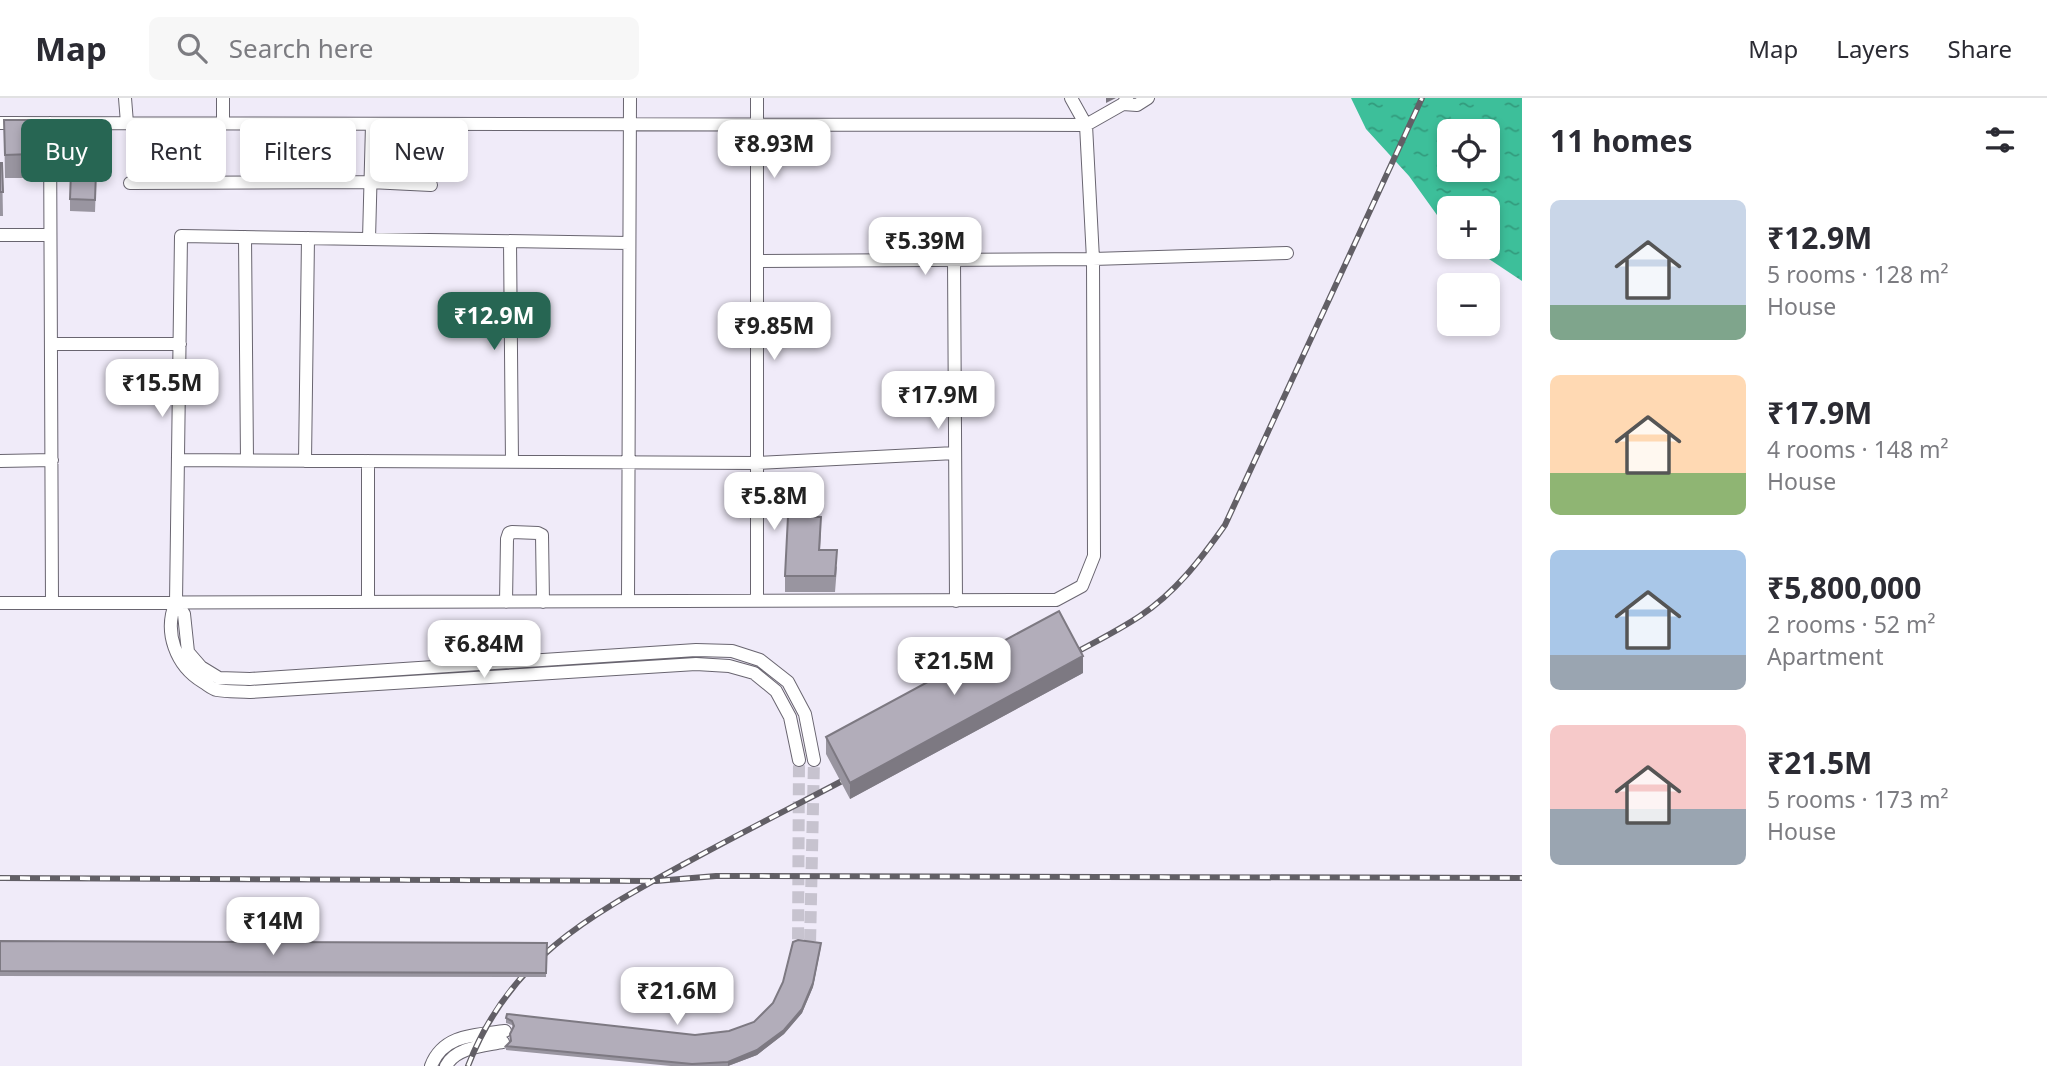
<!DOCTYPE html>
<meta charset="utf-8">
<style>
body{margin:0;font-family:"Noto Sans",sans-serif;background:#f7f7f7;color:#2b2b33;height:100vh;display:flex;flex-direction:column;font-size:26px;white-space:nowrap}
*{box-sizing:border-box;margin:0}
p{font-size:23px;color:#7c7c81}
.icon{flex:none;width:38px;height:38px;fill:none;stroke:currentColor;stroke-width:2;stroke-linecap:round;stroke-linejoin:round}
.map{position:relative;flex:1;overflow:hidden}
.side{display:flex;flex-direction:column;background:#fff;width:525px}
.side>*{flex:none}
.top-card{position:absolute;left:21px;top:21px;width:665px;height:63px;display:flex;gap:14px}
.fabs{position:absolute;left:1437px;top:21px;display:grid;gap:14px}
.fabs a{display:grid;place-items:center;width:63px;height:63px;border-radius:10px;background:#fff;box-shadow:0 4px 10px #0003;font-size:35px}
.price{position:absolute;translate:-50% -60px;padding:0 16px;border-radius:14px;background:#fff;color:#222;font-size:23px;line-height:46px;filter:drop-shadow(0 2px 4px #0008)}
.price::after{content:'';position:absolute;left:50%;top:42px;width:21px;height:16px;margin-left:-10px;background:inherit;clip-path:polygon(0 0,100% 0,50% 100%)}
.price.on{background:#276653;color:#fff}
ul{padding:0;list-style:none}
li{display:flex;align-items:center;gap:21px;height:175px;padding:0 28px}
li span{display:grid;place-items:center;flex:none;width:196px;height:140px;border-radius:10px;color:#555}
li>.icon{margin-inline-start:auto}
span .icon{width:84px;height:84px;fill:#fffc;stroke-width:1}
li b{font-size:30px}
h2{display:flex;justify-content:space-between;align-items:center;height:84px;padding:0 28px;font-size:30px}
.chip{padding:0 24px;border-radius:10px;background:#fff;box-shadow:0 4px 10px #0003;font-size:24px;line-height:63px}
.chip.on{background:#276653;color:#fff}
header{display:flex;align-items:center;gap:42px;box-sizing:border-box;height:98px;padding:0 35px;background:#fff;border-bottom:2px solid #e1e1e2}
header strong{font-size:33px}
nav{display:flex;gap:38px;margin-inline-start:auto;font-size:24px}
.search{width:490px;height:63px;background:#f7f7f7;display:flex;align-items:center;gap:18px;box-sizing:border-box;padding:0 24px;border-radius:10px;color:#7c7c81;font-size:26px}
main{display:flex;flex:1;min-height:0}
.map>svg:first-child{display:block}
.water{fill:url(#water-ripples);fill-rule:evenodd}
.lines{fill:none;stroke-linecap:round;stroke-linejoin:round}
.minor-tunnel{stroke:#c7c3cf;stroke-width:12;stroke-dasharray:12 6;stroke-linecap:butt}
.minor-casing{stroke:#696570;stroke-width:14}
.minor{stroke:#fff;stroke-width:12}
.rail-casing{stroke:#625f66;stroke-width:6}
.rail{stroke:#fff;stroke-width:3.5;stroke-dasharray:10;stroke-linecap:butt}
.wall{fill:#9995a0}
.shaded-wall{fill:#7d7982}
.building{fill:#b2adba;stroke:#7d7982;stroke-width:2}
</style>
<header>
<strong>Map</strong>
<div class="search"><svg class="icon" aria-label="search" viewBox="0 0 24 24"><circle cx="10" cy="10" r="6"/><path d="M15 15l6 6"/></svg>Search here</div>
<nav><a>Map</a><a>Layers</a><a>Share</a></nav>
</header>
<main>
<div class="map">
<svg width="1522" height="968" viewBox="0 0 1522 968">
<defs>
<pattern id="water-ripples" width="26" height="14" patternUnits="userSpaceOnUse" patternTransform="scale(1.75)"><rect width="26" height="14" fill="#3dbf9a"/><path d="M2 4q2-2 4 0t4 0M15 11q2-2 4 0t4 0" fill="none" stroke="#339b7d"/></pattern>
</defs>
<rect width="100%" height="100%" fill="#f0ebf9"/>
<path class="water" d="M 1351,0 L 1522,0 L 1522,183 L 1471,149 L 1488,149 L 1488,110 L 1449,110 L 1449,129 L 1437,117 L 1409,78 L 1366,31 ZM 1449,33 L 1488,33 L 1488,72 L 1449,72 Z"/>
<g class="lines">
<path class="minor-tunnel" d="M 796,859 L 798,847 L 799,662
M 808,861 L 810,847 L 814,662"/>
<defs>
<path id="minor" d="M 125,0 L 127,25
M 1123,6 L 1137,7 L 1148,0
M 0,25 L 1086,27 L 1123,6 L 1127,0
M 50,25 L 52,505
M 223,26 L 223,0
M 130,85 L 370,84 L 431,87
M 0,137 L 50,137
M 245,139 L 247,362
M 369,141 L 372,27
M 510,143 L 512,364
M 629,145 L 181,138 L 176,504 C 163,534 176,568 203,584 C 208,587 212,591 217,592 C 228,594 240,593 250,594 L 696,566 L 729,568 L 754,575 L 776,593 L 790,619 L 799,662
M 954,162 L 956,503
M 757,163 L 1093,161 L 1287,155
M 51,246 L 180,246
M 178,362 L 757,365 L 955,355
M 0,363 L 52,362
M 305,363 L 308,140
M 368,363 L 368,504
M 628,503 L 630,0
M 757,503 L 757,0
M 176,504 L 184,516 L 188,554 L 201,569 L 219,580 L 250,581 L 696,552 L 732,553 L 760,562 L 788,584 L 805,616 L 814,662
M 506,504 L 507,441 L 509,435 L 512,434 L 538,435 L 542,437 L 543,504
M 0,505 L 1056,502 L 1082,488 L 1094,458 L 1093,161 L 1086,27 L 1071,0
M 431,968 C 443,936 476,937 505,933
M 446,968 C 456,949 484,948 503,944"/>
</defs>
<use href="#minor" class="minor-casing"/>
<use href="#minor" class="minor"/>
<defs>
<path id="rail" d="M 1064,561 C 1089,547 1116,534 1140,518 C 1176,494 1201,461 1225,427 L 1422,0
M 0,780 L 656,783 L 716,778 L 1522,780
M 468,968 C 509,861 589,818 684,766 C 742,734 801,705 859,674"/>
</defs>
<use href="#rail" class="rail-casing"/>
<use href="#rail" class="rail"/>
</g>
<path class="wall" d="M 4,22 L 32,56 L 32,80 L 5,80 Z
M 97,58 L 95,114 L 70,113 L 70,101 Z
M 0,65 L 2,65 L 3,118 L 0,118 Z
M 821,435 L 820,452 L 837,469 L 835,494 L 785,494 L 785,478 Z
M 1083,575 L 850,701 L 826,656 L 826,639 Z
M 0,843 L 547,845 L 546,879 L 0,878 Z
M 821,849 L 813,889 L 802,915 L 784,936 L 757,957 L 728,968 L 671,968 L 506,952 L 506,948 L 511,944 L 513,930 L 512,927 L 506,925 L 506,920 L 695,937 L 729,933 L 754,924 L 773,905 Z"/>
<path class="shaded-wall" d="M 1106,0 L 1116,0 L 1106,5 Z
M 1083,558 L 1083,575 L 850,701 L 850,685 Z
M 821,845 L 813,889 L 802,915 L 784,936 L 757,957 L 728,968 L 728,964 Z"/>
<path class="building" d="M 4,22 L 32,22 L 32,56 L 5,57 Z
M 72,45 L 97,46 L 95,102 L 70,101 Z
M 0,65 L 2,65 L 3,94 L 0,94 Z
M 788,418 L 821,419 L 819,452 L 837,452 L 835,478 L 785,478 Z
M 1059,513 L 1083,558 L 850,685 L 826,639 Z
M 798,842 L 821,845 L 813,885 L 802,911 L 784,932 L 757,952 L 728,964 L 692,966 L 506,948 L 511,943 L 510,936 L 514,928 L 512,923 L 506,920 L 507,916 L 695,937 L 729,933 L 754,924 L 773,905 L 783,884 L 793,844 Z
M 0,843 L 547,845 L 546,875 L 0,873 Z"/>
</svg>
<div class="fabs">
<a><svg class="icon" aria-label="locate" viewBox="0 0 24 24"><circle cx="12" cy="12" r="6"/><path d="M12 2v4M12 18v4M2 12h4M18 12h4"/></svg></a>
<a>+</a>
<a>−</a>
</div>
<b class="price" style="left:774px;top:82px">₹8.93M</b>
<b class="price" style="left:925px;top:179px">₹5.39M</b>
<b class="price on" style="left:494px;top:254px">₹12.9M</b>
<b class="price" style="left:774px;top:264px">₹9.85M</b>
<b class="price" style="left:162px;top:321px">₹15.5M</b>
<b class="price" style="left:938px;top:333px">₹17.9M</b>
<b class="price" style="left:774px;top:434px">₹5.8M</b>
<b class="price" style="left:484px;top:582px">₹6.84M</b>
<b class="price" style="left:954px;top:599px">₹21.5M</b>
<b class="price" style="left:273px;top:859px">₹14M</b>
<b class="price" style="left:677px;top:929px">₹21.6M</b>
<div class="top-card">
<a class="chip on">Buy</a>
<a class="chip">Rent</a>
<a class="chip">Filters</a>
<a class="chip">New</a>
</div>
</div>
<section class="side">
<h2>11 homes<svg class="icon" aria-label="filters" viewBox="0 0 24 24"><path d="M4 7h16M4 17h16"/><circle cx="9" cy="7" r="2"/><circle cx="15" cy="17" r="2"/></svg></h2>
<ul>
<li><span style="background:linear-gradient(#c9d6e8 75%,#7fa58c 0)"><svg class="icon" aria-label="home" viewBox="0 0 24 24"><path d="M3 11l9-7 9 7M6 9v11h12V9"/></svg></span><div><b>₹12.9M</b><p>5 rooms · 128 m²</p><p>House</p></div></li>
<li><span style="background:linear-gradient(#ffd9b3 70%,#8fb573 0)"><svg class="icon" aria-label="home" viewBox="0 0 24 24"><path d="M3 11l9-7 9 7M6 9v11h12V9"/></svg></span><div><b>₹17.9M</b><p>4 rooms · 148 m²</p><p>House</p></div></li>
<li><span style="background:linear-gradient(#a9c7e8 75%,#9aa5b1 0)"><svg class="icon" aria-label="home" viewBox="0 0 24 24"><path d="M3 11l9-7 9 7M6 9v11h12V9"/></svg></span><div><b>₹5,800,000</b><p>2 rooms · 52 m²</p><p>Apartment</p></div></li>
<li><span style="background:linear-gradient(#f6c9c9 60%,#9aa5b1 0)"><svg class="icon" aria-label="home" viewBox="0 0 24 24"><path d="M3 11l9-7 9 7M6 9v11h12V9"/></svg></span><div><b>₹21.5M</b><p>5 rooms · 173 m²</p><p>House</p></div></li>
</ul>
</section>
</main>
